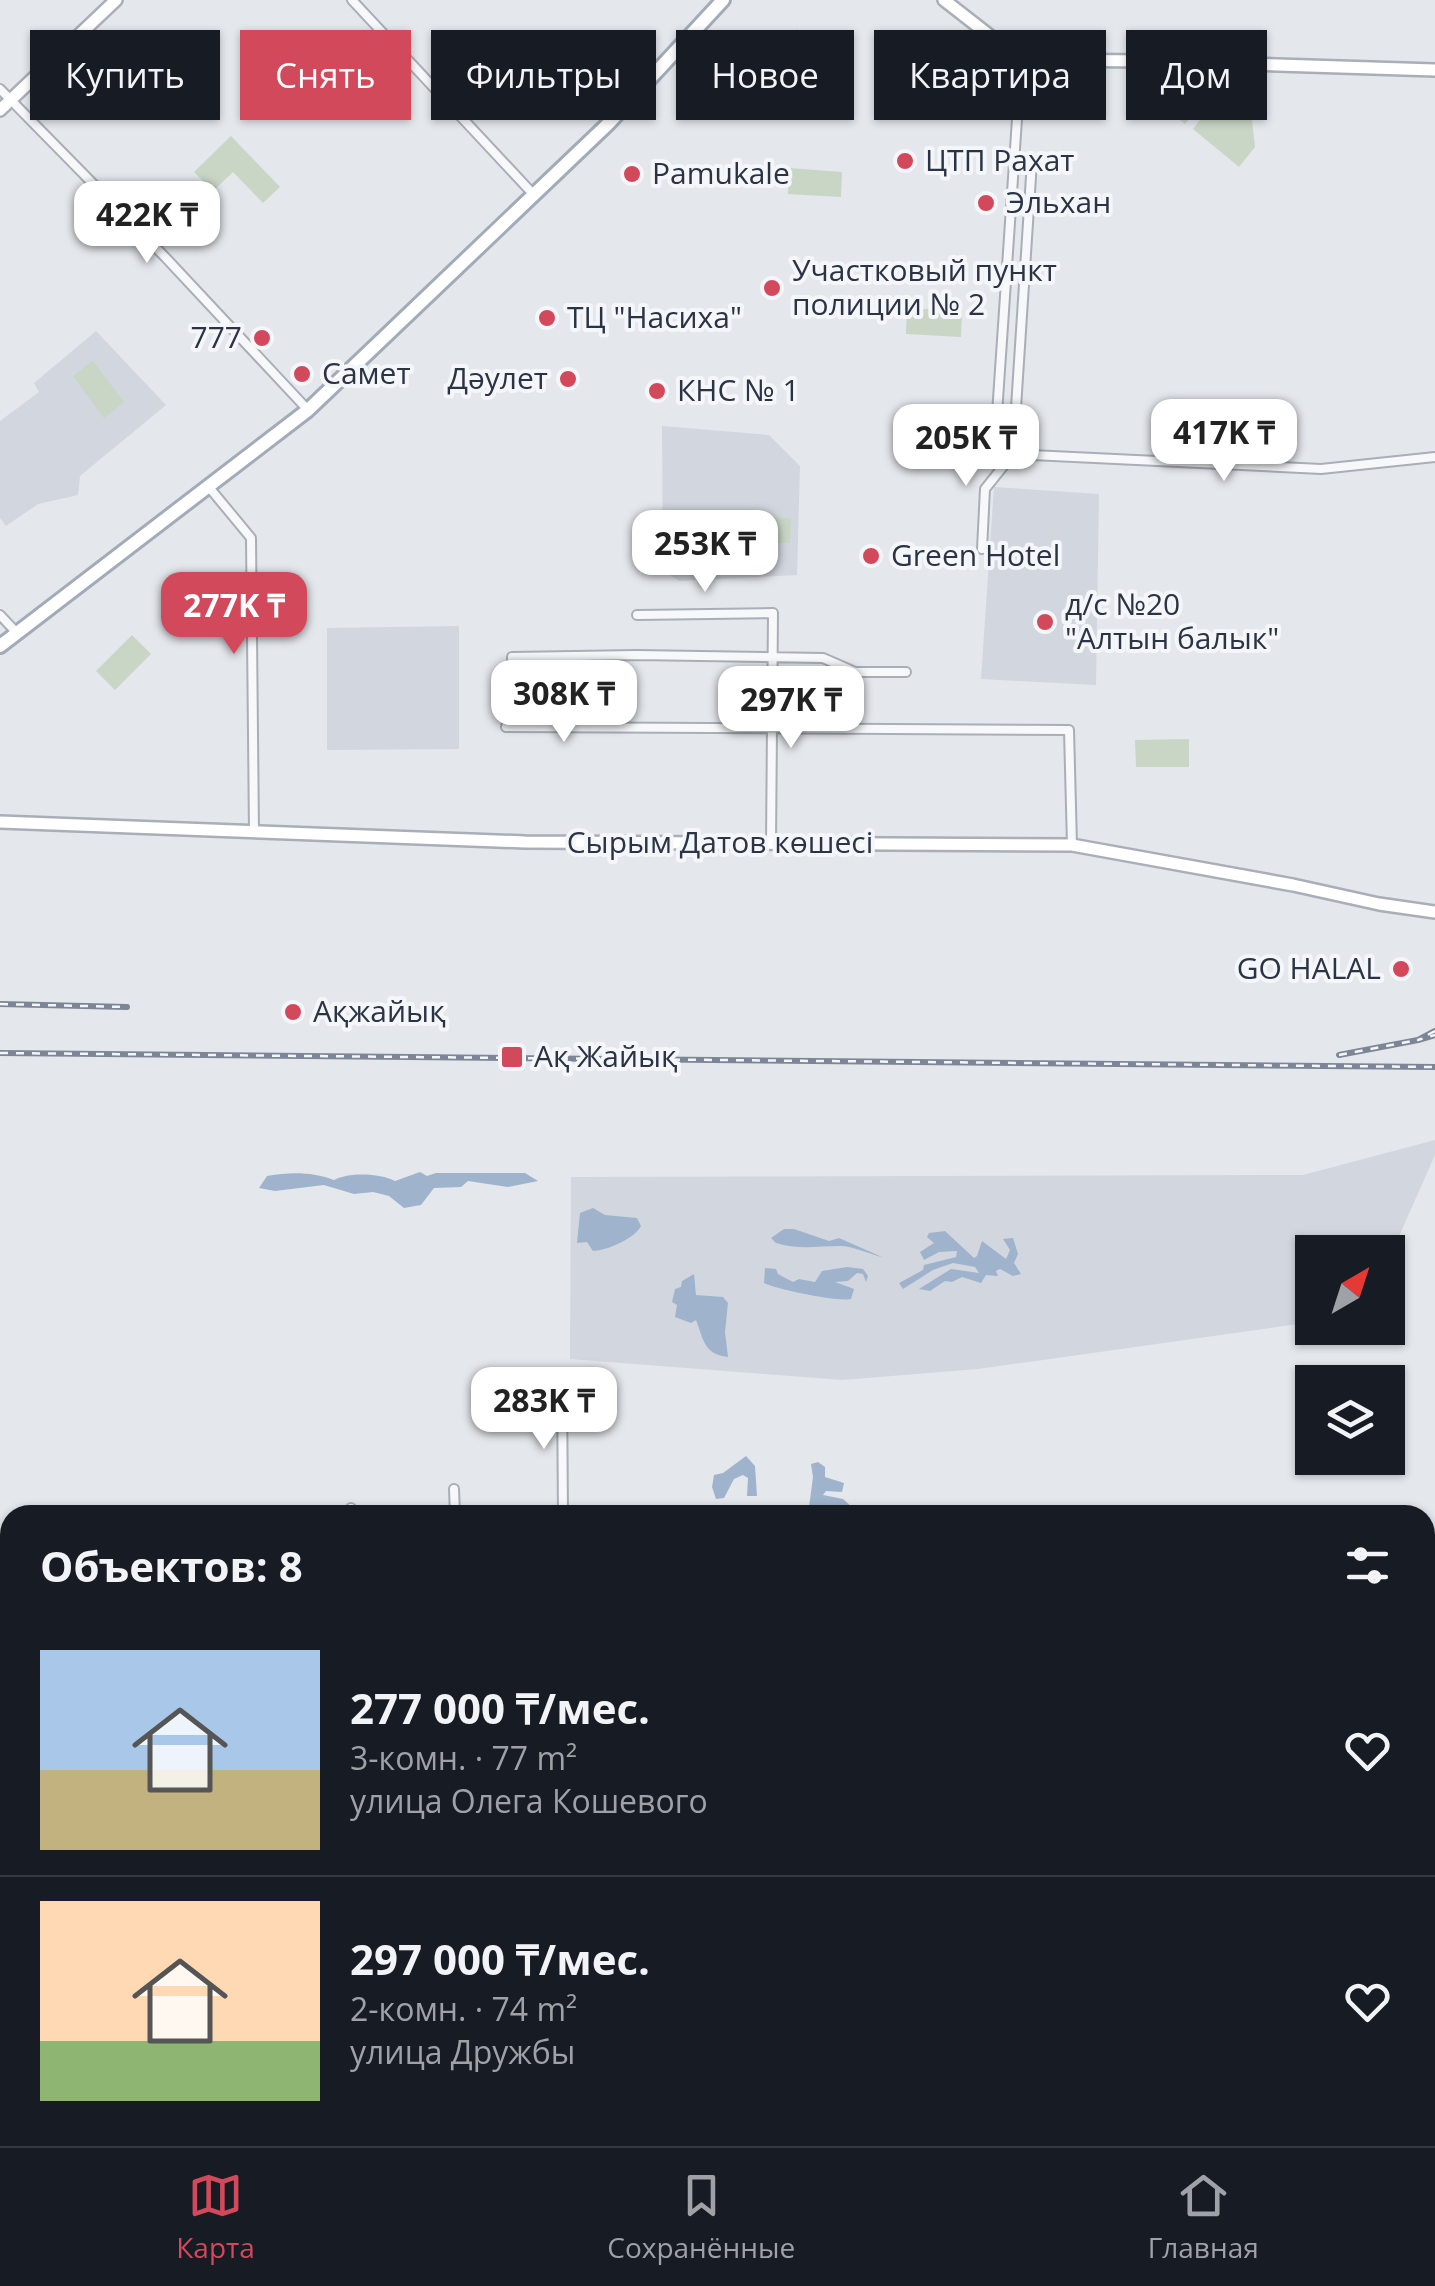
<!DOCTYPE html>
<html lang="ru">
<meta charset="utf-8">
<style>
body{margin:0;font-family:"Open Sans",sans-serif;background:#20242c;color:#f1f3f6;height:100vh;display:flex;flex-direction:column;font-size:38px;white-space:nowrap}
*{box-sizing:border-box;margin:0}
p{font-size:32px;color:#9ea1a6}
.icon{flex:none;width:55px;height:55px;fill:none;stroke:currentColor;stroke-width:2;stroke-linecap:round;stroke-linejoin:round}
.map{position:relative;flex:1;overflow:hidden}
.sheet{position:absolute;left:0px;top:1505px;width:1435px;height:642px;display:flex;flex-direction:column;background:#171b24;border-radius:30px 30px 0 0;box-shadow:0 2px 8px #0004}
.sheet>*{flex:none}
.banner{position:absolute;left:30px;top:30px;width:1375px;height:90px;display:flex;gap:20px}
.needle{width:65px;rotate:39deg}
.controls{position:absolute;left:1295px;top:1235px;display:grid;gap:20px}
.controls a{display:grid;place-items:center;width:110px;height:110px;border-radius:0px;background:#171b24;box-shadow:0 2px 8px #0004;font-size:50px}
.price{position:absolute;translate:-50% -85px;padding:0 22px;border-radius:20px;background:#fff;color:#222;font-size:32px;line-height:65px;filter:drop-shadow(0 2px 5px #0008)}
.price::after{content:'';position:absolute;left:50%;top:60px;width:30px;height:22px;margin-left:-15px;background:inherit;clip-path:polygon(0 0,100% 0,50% 100%)}
.price.active{background:#d1495b;color:#fff}
ul{padding:0;list-style:none}
li{display:flex;align-items:center;gap:30px;height:250px;padding:0 40px}
li+li{border-top:2px solid #363941}
li span{display:grid;place-items:center;flex:none;width:280px;height:200px;border-radius:0px;color:#555}
li>.icon{margin-inline-start:auto}
span .icon{width:120px;height:120px;fill:#fffc;stroke-width:1}
li b{font-size:42px}
h2{display:flex;justify-content:space-between;align-items:center;height:120px;padding:0 40px;font-size:42px}
.tag{padding:0 35px;border-radius:0px;background:#171b24;box-shadow:0 2px 8px #0004;font-size:35px;line-height:90px}
.tag.active{background:#d1495b;color:#fff}
.dock{display:flex;justify-content:space-around;align-items:center;height:140px;border-top:2px solid #363941;background:#171b24;font-size:28px;color:#9ea1a6}
.dock a{display:grid;justify-items:center;gap:5px}
.dock .active{color:#d1495b}
.map>svg:first-child{display:block}
.built{fill:#d2d6de}
.green{fill:#c9d6c5}
.water{fill:#9fb4cc}
.lines{fill:none;stroke-linecap:round;stroke-linejoin:round}
.street-casing{stroke:#a9aeb7;stroke-width:12}
.secondary-casing{stroke:#a9aeb7;stroke-width:16}
.primary-casing{stroke:#a3abb8;stroke-width:18}
.street{stroke:#f7f8fa;stroke-width:8}
.secondary{stroke:#fff;stroke-width:11}
.primary{stroke:#fff;stroke-width:12}
.rail-casing{stroke:#7d8696;stroke-width:6}
.rail{stroke:#f4f6f9;stroke-width:2.5;stroke-dasharray:8;stroke-linecap:butt}
.poi-dot{fill:#d1495b;stroke:#f4f6f9;stroke-width:4}
.labels{text-anchor:middle;stroke-width:8;stroke-linejoin:round;paint-order:stroke}
.poi-label{font-size:30px;fill:#2b3445;stroke:#f4f6f9;text-anchor:start}
.street-label{font-size:30px;fill:#2b3445;stroke:#f4f6f9}
</style>
<div class="map">
<svg width="1435" height="2146" viewBox="0 0 1435 2146">
<rect width="100%" height="100%" fill="#e4e7ec"/>
<path class="built" d="M 96,331 L 166,405 L 80,476 L 78,495 L 38,504 L 6,526 L 0,518 L 0,421 L 39,392 L 34,383 Z
M 662,426 L 769,435 L 800,466 L 797,575 L 679,581 L 663,570 Z
M 994,487 L 1099,494 L 1096,685 L 981,679 Z
M 459,626 L 459,749 L 327,750 L 327,628 Z
M 1435,1140 L 1435,1155 L 1388,1261 L 1388,1252 L 1312,1252 L 1312,1322 L 978,1369 L 842,1380 L 570,1359 L 571,1177 L 1303,1175 Z"/>
<path class="green" d="M 797,29 L 817,45 L 783,86 L 763,70 Z
M 1161,81 L 1257,82 L 1251,95 L 1211,92 L 1185,124 L 1153,99 L 1153,95 L 1160,95 Z
M 1204,115 L 1252,120 L 1255,147 L 1239,167 L 1193,129 Z
M 231,136 L 280,187 L 263,203 L 233,172 L 213,191 L 194,172 Z
M 789,168 L 842,172 L 841,197 L 788,194 Z
M 907,308 L 962,311 L 961,337 L 906,334 Z
M 93,361 L 124,402 L 104,418 L 73,376 Z
M 738,517 L 791,518 L 790,543 L 737,542 Z
M 132,635 L 151,654 L 115,690 L 96,671 Z
M 1189,739 L 1189,767 L 1136,767 L 1135,740 Z"/>
<path class="water" d="M 420,1172 L 427,1176 L 436,1173 L 525,1173 L 538,1181 L 508,1187 L 468,1181 L 461,1187 L 434,1188 L 421,1205 L 404,1208 L 389,1196 L 373,1192 L 354,1194 L 324,1185 L 275,1191 L 259,1188 L 267,1176 C 292,1172 311,1172 334,1180 C 349,1172 380,1173 395,1181 Z
M 593,1208 L 605,1215 L 637,1218 L 641,1226 C 634,1239 608,1250 593,1251 L 587,1242 L 577,1243 L 580,1213 Z
M 784,1229 L 794,1229 L 829,1241 L 839,1238 L 882,1257 C 869,1254 853,1246 840,1246 C 819,1246 797,1250 776,1243 L 771,1238 Z
M 945,1231 L 974,1258 L 977,1256 L 982,1241 L 1006,1259 L 1010,1250 L 1003,1239 L 1013,1238 L 1018,1254 L 1014,1263 L 1021,1274 L 1013,1276 L 1000,1269 L 996,1271 L 998,1276 L 986,1275 L 981,1283 L 962,1277 L 952,1282 L 945,1281 L 930,1291 L 919,1289 L 951,1269 L 979,1273 L 975,1267 L 953,1263 L 933,1270 L 903,1289 L 899,1283 L 923,1270 L 924,1265 L 956,1257 L 957,1251 L 939,1252 L 924,1260 L 920,1252 L 934,1243 L 927,1237 L 929,1233 Z
M 847,1267 L 863,1269 L 868,1276 L 866,1282 L 863,1274 L 857,1273 L 848,1281 L 835,1282 L 854,1289 L 851,1299 C 838,1302 775,1289 764,1283 L 765,1268 L 776,1269 L 778,1274 L 793,1282 L 799,1279 L 815,1282 L 822,1271 Z
M 694,1274 L 696,1295 L 723,1297 L 728,1303 L 725,1332 L 728,1357 C 704,1354 704,1341 696,1320 L 691,1323 L 675,1317 L 677,1305 L 672,1302 L 675,1289 L 681,1287 L 682,1281 Z
M 746,1456 L 755,1466 L 757,1496 L 747,1496 L 748,1478 L 743,1475 L 734,1479 L 724,1498 L 716,1499 L 712,1487 L 714,1475 L 723,1473 Z
M 818,1462 L 825,1467 L 825,1477 L 844,1483 L 842,1492 L 826,1491 L 823,1495 L 843,1499 L 852,1507 L 848,1514 L 825,1511 L 808,1515 L 813,1477 L 811,1464 Z"/>
<g class="lines">
<defs>
<path id="street" d="M 352,0 L 534,195
M 0,89 L 165,257 L 308,410
M 1013,454 L 1321,469 L 1435,457
M 1013,454 C 999,447 997,429 997,414 L 1021,60
M 208,486 L 251,538 L 254,832
M 982,549 L 985,489 L 1013,454 L 1032,161
M 0,615 L 16,632
M 637,615 L 773,613 L 771,843
M 906,672 L 855,672 L 823,658 L 637,655 L 512,657 L 513,707 L 506,727 L 1069,730 L 1072,845
M 562,1388 L 563,1515
M 454,1489 L 455,1515
M 351,1508 L 351,1515
M 245,1511 L 245,1515
M 1425,1791 L 1435,1791
M 0,1842 L 10,1841
M 1425,1864 L 1435,1864
M 155,2138 L 155,2146
M 256,2138 L 256,2146
M 361,2138 L 361,2146
M 465,2138 L 465,2146
M 572,2138 L 573,2146
M 684,2138 L 684,2146
M 782,2138 L 782,2146
M 891,2138 L 892,2146
M 997,2138 L 997,2146
M 1098,2138 L 1098,2146
M 1218,2138 L 1218,2146
M 41,2146 L 41,2138"/>
<path id="secondary" d="M 944,0 L 1021,60 L 1153,61 L 1435,70
M 0,110 L 116,0
M 0,822 L 525,842 L 1072,845 L 1293,885 L 1379,904 L 1435,912"/>
<path id="primary" d="M 0,646 L 308,410 L 609,123 L 723,0"/>
</defs>
<use href="#street" class="street-casing"/>
<use href="#secondary" class="secondary-casing"/>
<use href="#primary" class="primary-casing"/>
<use href="#street" class="street"/>
<use href="#secondary" class="secondary"/>
<use href="#primary" class="primary"/>
<defs>
<path id="rail" d="M 0,1004 L 127,1007
M 1435,1031 L 1418,1040 L 1435,1035
M 0,1053 L 1435,1067
M 1339,1055 L 1418,1040"/>
</defs>
<use href="#rail" class="rail-casing"/>
<use href="#rail" class="rail"/>
</g>
<g class="poi-dot">
<circle cx="905" cy="161" r="10"/>
<circle cx="632" cy="174" r="10"/>
<circle cx="986" cy="203" r="10"/>
<circle cx="772" cy="288" r="10"/>
<circle cx="547" cy="318" r="10"/>
<circle cx="262" cy="338" r="10"/>
<circle cx="302" cy="374" r="10"/>
<circle cx="568" cy="379" r="10"/>
<circle cx="657" cy="391" r="10"/>
<circle cx="871" cy="556" r="10"/>
<circle cx="1045" cy="622" r="10"/>
<circle cx="1401" cy="969" r="10"/>
<circle cx="293" cy="1012" r="10"/>
<rect x="500" y="1045" width="24" height="24" rx="5"/>
</g>
<g class="labels">
<g class="poi-label">
<text x="925" y="171">ЦТП Рахат</text>
<text x="652" y="184">Pamukale</text>
<text x="1006" y="213">Эльхан</text>
<text x="792" y="281">Участковый пункт<tspan x="792" dy="34">полиции № 2</tspan></text>
<text x="567" y="328">ТЦ "Насиха"</text>
<text x="242" y="348" text-anchor="end">777</text>
<text x="322" y="384">Самет</text>
<text x="548" y="389" text-anchor="end">Дәулет</text>
<text x="677" y="401">КНС № 1</text>
<text x="891" y="566">Green Hotel</text>
<text x="1065" y="615">д/с №20<tspan x="1065" dy="34">"Алтын балык"</tspan></text>
<text x="1381" y="979" text-anchor="end">GO HALAL</text>
<text x="313" y="1022">Ақжайық</text>
<text x="534" y="1067">Ақ Жайық</text>
</g>
<g class="street-label">
<text x="720" y="853">Сырым Датов көшесі</text>
</g>
</g>
</svg>
<div class="controls">
<a><svg class="needle" viewBox="-14 -14 28 28"><path d="M0-13l5 13h-10z" fill="#e53935"/><path d="M0 13l5-13h-10z" fill="#9ea1a6"/></svg></a>
<a><svg class="icon" aria-label="layers" viewBox="0 0 24 24"><path d="M12 4l9 5-9 5-9-5zM3 14l9 5 9-5"/></svg></a>
</div>
<b class="price" style="left:147px;top:266px">422K ₸</b>
<b class="price" style="left:1224px;top:484px">417K ₸</b>
<b class="price" style="left:966px;top:489px">205K ₸</b>
<b class="price" style="left:705px;top:595px">253K ₸</b>
<b class="price active" style="left:234px;top:657px">277K ₸</b>
<b class="price" style="left:564px;top:745px">308K ₸</b>
<b class="price" style="left:791px;top:751px">297K ₸</b>
<b class="price" style="left:544px;top:1452px">283K ₸</b>
<div class="banner">
<a class="tag">Купить</a>
<a class="tag active">Снять</a>
<a class="tag">Фильтры</a>
<a class="tag">Новое</a>
<a class="tag">Квартира</a>
<a class="tag">Дом</a>
</div>
<section class="sheet">
<h2>Объектов: 8<svg class="icon" aria-label="filters" viewBox="0 0 24 24"><path d="M4 7h16M4 17h16"/><circle cx="9" cy="7" r="2"/><circle cx="15" cy="17" r="2"/></svg></h2>
<ul>
<li><span style="background:linear-gradient(#a9c7e8 60%,#c2b280 0)"><svg class="icon" aria-label="home" viewBox="0 0 24 24"><path d="M3 11l9-7 9 7M6 9v11h12V9"/></svg></span><div><b>277 000 ₸/мес.</b><p>3-комн. · 77 m²</p><p>улица Олега Кошевого</p></div><svg class="icon" aria-label="heart" viewBox="0 0 24 24"><path d="M12 20l-8-8c-3-5 5-10 8-4 3-6 11-1 8 4z"/></svg></li>
<li><span style="background:linear-gradient(#ffd9b3 70%,#8fb573 0)"><svg class="icon" aria-label="home" viewBox="0 0 24 24"><path d="M3 11l9-7 9 7M6 9v11h12V9"/></svg></span><div><b>297 000 ₸/мес.</b><p>2-комн. · 74 m²</p><p>улица Дружбы</p></div><svg class="icon" aria-label="heart" viewBox="0 0 24 24"><path d="M12 20l-8-8c-3-5 5-10 8-4 3-6 11-1 8 4z"/></svg></li>
</ul>
</section>
</div>
<nav class="dock">
<a class="active"><svg class="icon" aria-label="map" viewBox="0 0 24 24"><path d="M3 6l6-2 6 2 6-2v14l-6 2-6-2-6 2zM9 4v14M15 6v14"/></svg>Карта</a>
<a><svg class="icon" aria-label="saved" viewBox="0 0 24 24"><path d="M7 4h10v16l-5-4-5 4z"/></svg>Сохранённые</a>
<a><svg class="icon" aria-label="home" viewBox="0 0 24 24"><path d="M3 11l9-7 9 7M6 9v11h12V9"/></svg>Главная</a>
</nav>
